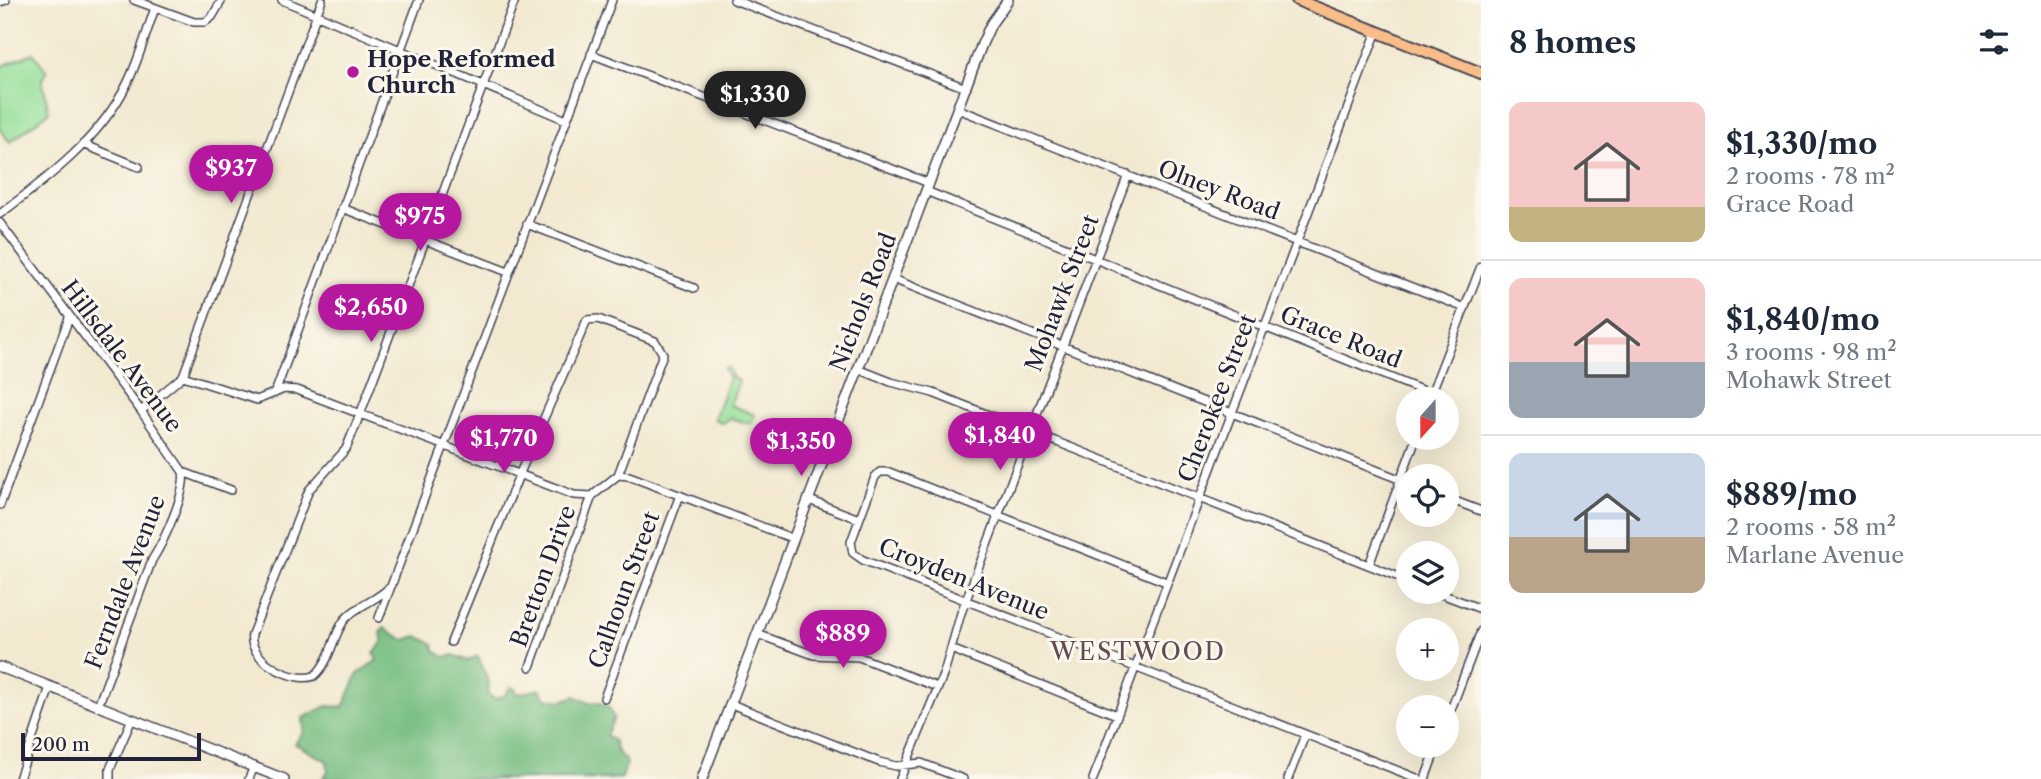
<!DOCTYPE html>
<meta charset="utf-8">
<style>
body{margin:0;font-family:"Libre Caslon Text",serif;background:#f2f2f3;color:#1f2937;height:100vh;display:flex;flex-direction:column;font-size:26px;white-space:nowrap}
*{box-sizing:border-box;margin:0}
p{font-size:23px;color:#747a83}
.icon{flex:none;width:38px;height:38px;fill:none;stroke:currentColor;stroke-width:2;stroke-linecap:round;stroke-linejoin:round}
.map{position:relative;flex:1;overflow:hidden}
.details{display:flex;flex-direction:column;background:#fff;width:560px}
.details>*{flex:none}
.needle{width:46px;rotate:201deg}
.fabs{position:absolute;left:1396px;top:387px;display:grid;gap:14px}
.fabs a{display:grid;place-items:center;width:63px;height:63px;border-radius:50%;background:#fff;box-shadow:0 7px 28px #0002;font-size:35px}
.scale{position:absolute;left:21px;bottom:18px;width:180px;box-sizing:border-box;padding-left:7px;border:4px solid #22223b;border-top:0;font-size:19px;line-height:24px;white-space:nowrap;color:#22223b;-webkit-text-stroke:5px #fbf7ec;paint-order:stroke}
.price{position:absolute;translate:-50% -60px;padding:0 16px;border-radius:24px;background:#b5179e;color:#fff;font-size:23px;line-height:46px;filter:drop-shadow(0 2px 4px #0008)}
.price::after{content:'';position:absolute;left:50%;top:42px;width:21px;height:16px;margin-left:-10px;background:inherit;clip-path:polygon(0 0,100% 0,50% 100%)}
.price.on{background:#222;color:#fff}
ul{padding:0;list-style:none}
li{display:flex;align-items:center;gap:21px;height:175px;padding:0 28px}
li+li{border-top:2px solid #e0e1e3}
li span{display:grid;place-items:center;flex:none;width:196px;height:140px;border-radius:14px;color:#555}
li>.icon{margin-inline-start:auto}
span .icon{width:84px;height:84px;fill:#fffc;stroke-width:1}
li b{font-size:30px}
h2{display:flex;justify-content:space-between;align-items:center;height:84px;padding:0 28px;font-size:30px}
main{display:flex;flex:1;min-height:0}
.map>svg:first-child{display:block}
.green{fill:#94df9a;stroke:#5b806a;stroke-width:2}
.forest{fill:#77be82;stroke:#4c705e;stroke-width:2}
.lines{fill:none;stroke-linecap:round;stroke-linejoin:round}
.minor-casing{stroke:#414051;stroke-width:10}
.tertiary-casing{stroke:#414051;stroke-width:12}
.primary-casing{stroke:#414051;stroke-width:14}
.minor{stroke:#fff;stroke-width:7}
.tertiary{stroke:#fff;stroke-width:9}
.primary{stroke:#f8bd89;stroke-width:10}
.poi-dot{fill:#b5179e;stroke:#fbf7ec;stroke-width:2.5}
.labels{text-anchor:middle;stroke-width:6;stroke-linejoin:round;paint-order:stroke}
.poi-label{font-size:23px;font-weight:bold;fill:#22223b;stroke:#fbf7ec;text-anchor:start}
.street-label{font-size:23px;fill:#22223b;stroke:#fbf7ec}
.neighbourhood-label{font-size:24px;letter-spacing:2px;fill:#634a53;stroke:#fbf7ec}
</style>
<main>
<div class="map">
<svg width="1481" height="779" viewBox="0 0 1481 779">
<rect width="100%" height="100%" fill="#fbf7ec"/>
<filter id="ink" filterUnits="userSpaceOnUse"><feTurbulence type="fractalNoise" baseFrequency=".0143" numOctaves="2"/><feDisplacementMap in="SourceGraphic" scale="14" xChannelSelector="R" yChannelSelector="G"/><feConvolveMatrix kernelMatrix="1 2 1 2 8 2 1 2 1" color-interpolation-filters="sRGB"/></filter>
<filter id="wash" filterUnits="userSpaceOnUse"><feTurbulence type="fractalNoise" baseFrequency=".00686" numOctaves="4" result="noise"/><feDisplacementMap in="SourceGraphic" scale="28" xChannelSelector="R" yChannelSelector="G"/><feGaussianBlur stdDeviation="1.57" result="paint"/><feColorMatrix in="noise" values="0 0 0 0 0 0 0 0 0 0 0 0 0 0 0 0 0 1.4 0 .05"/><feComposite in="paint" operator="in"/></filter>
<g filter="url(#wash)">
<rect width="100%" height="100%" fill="#f2e9d0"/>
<path class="green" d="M 33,53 L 47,71 L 42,79 L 49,112 L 10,142 L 0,130 L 0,67 Z
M 728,367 L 733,378 L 739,381 L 730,405 L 755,415 L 751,424 L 730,418 L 723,423 L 714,419 L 729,378 L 724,369 Z"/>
<path class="forest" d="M 384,628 L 405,640 L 417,636 L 434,644 L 435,651 L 445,657 L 454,655 L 468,661 L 478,656 L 489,683 L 488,694 L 494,699 L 504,696 L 511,687 L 516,689 L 516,694 L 540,689 L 546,698 L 562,701 L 575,696 L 589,703 L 598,702 L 609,708 L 614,718 L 606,735 L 614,741 L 617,752 L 627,762 L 622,778 L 604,779 L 322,779 L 328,771 L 327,761 L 295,744 L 304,731 L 303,718 L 327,706 L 343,707 L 358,674 L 377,660 L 374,654 L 383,641 L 381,633 Z"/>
</g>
<g filter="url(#ink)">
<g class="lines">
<defs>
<path id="minor" d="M 134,0 L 194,22 L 205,22 L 212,17 L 222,0
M 282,0 L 566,120
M 734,0 L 966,88
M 0,2 L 6,0
M 591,54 L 929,183
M 958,109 L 1465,308
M 83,144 L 139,167
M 926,191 L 1431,394
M 342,208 L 508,272
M 0,214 C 48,178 100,139 127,84 C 139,60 146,33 155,8
M 0,223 L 141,411 L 183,472 L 231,490
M 527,224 L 694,288
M 893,279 L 1409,483
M 858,369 L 891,382 L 933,393 L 1409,581
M 183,376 L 257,400 L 284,389 L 297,390 L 574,495 L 592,496
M 275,393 L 419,0
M 1429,399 L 1481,266
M 141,411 L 183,376 L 322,0
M 618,475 L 629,476 L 794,539
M 1447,498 L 1481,511
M 809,500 L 859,519
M 0,505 L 69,318
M 1369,565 L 1416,438
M 1166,582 L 889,472 L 880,472 L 875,477 L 851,542 L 853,553 L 863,560 L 1419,779
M 392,585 C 378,601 354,606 343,622 C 332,639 330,663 314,676 C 293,684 247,659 252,634 L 309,490 L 346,449 L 361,412 L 515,0
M 1436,592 L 1481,609
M 379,618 L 612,0
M 757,634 L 814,655 L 859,657 L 937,687
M 451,642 L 520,473 L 587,320 L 598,319 L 655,341 L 663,354 L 618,475 L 592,496 L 530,667
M 951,649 L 1117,715
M 604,698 L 680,495
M 731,704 L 879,762 L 896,766 L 921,763 L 963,779
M 98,706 L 152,560 C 163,543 187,492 183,472
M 1447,720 L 1481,631
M 19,779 L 50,687
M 110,779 L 110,769 L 132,719
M 249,779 L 254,766
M 900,779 L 944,673 L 961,613 L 1128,175
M 1093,779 L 1377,31
M 1288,779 L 1305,735
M 1425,779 L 1437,746"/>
<path id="tertiary" d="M 0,667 L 284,779
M 702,779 L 982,44 L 991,24 L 1008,0"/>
<path id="primary" d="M 1297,0 L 1481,73"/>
</defs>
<use href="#minor" class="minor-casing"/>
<use href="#tertiary" class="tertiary-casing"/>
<use href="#primary" class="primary-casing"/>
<use href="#minor" class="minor"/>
<use href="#tertiary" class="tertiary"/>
<use href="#primary" class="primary"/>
</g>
</g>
<circle class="poi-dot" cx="353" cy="72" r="7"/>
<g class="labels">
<g class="poi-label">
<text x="367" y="67">Hope Reformed<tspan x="367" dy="26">Church</tspan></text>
</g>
<g class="street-label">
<text transform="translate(1219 190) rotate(21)" y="8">Olney Road</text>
<text transform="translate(1062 293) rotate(-69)" y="8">Mohawk Street</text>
<text transform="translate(863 302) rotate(-69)" y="8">Nichols Road</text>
<text transform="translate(1341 337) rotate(22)" y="8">Grace Road</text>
<text transform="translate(122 356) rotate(53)" y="8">Hillsdale Avenue</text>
<text transform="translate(1217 398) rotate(-69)" y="8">Cherokee Street</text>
<text transform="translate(543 576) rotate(-70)" y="8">Bretton Drive</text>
<text transform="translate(964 579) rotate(22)" y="8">Croyden Avenue</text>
<text transform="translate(125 582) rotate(-69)" y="8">Ferndale Avenue</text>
<text transform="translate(624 590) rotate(-70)" y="8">Calhoun Street</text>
</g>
<g class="neighbourhood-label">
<text x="1138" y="660">WESTWOOD</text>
</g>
</g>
</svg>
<div class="fabs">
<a><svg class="needle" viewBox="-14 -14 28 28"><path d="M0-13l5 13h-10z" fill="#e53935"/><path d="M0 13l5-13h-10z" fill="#747a83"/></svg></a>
<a><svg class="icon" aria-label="locate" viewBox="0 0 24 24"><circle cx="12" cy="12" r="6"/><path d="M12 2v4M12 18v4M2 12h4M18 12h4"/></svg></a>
<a><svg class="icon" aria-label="layers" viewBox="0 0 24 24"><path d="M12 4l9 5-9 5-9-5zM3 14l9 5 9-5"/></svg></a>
<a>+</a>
<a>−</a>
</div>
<div class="scale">200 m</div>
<b class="price on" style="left:755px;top:131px">$1,330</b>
<b class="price" style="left:231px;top:205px">$937</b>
<b class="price" style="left:420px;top:253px">$975</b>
<b class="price" style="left:371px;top:344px">$2,650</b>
<b class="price" style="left:1000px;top:472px">$1,840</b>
<b class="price" style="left:504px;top:475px">$1,770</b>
<b class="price" style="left:801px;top:478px">$1,350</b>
<b class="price" style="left:843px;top:670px">$889</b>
</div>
<section class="details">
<h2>8 homes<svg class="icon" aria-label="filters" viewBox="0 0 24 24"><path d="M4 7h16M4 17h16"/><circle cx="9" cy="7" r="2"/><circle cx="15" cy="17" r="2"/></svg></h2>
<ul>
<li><span style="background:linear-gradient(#f6c9c9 75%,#c2b280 0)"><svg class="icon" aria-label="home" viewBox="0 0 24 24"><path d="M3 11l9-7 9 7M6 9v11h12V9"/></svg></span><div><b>$1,330/mo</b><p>2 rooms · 78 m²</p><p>Grace Road</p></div></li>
<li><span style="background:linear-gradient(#f6c9c9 60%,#9aa5b1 0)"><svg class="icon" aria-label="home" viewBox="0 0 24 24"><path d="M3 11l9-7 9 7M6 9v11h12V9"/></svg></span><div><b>$1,840/mo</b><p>3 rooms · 98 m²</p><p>Mohawk Street</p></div></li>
<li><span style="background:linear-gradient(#c9d6e8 60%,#b9a48a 0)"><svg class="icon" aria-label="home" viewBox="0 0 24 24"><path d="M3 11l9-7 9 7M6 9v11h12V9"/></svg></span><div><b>$889/mo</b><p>2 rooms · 58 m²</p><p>Marlane Avenue</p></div></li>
</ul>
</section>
</main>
